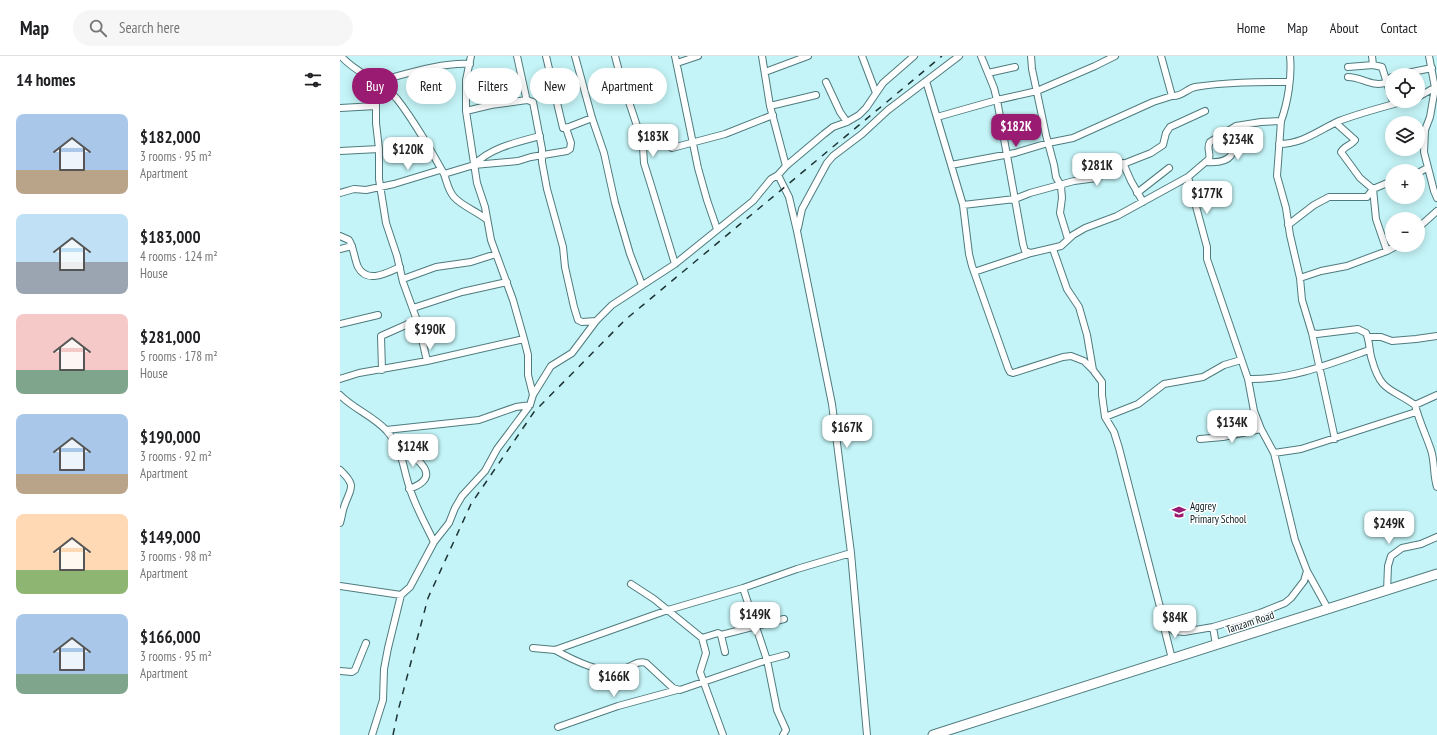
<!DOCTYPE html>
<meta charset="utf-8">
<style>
body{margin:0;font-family:"PT Sans Narrow",sans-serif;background:#f6f6f6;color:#202124;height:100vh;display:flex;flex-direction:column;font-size:15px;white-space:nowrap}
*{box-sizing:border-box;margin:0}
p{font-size:13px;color:#757577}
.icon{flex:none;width:22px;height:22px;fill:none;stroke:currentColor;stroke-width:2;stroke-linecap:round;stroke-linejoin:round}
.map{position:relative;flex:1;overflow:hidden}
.side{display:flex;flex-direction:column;background:#fff;width:340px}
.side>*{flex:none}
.hud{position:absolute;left:12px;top:12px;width:380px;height:36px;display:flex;gap:8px}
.tools{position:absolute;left:1045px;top:12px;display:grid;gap:8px}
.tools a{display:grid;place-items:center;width:40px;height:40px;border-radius:50%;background:#fff;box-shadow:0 2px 10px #0003;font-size:20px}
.price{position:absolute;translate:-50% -34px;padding:0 9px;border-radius:8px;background:#fff;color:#222;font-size:13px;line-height:26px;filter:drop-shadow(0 1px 2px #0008)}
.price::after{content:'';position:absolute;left:50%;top:24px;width:12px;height:9px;margin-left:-6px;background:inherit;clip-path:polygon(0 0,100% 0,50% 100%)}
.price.current{background:#991b72;color:#fff}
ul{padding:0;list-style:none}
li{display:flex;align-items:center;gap:12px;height:100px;padding:0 16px}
li span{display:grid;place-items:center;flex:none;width:112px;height:80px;border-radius:8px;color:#555}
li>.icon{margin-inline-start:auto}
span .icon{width:48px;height:48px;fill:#fffc;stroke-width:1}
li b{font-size:17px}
h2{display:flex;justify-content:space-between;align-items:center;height:48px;padding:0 16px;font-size:17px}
.pill{padding:0 14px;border-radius:18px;background:#fff;box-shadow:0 2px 10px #0003;font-size:14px;line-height:36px}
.pill.current{background:#991b72;color:#fff}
header{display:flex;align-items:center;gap:24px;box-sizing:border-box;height:56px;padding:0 20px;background:#fff;border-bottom:1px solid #e0e0e0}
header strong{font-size:19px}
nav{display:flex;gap:22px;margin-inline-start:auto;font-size:14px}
.search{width:280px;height:36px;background:#f6f6f6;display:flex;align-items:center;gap:10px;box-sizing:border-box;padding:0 14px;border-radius:22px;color:#757577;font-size:15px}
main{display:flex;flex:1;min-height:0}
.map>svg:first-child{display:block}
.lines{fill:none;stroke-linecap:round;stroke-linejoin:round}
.minor-casing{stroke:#4f7b7e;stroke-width:8}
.highway-casing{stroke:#4f7b7e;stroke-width:11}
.minor{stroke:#fff;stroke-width:6}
.highway{stroke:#fff;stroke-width:9}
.rail{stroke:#1d3334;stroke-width:1.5;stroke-dasharray:7 7;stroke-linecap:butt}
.labels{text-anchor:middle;stroke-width:3;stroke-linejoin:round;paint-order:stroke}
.poi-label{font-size:11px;fill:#091c1d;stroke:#fff;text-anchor:start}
.street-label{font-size:11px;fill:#091c1d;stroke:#fff}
</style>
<header>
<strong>Map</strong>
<div class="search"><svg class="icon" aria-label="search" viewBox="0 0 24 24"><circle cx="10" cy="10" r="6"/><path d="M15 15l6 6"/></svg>Search here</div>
<nav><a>Home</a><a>Map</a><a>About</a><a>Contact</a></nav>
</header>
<main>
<section class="side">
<h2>14 homes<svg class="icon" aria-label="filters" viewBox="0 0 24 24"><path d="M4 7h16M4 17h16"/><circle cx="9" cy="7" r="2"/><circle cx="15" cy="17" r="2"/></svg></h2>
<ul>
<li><span style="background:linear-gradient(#a9c7e8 70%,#b9a48a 0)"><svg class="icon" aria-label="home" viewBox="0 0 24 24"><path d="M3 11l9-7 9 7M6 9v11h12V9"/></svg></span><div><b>$182,000</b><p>3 rooms · 95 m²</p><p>Apartment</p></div></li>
<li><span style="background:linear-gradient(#bfe0f5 60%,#9aa5b1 0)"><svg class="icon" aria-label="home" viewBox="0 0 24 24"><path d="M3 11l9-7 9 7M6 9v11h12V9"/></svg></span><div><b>$183,000</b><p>4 rooms · 124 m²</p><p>House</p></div></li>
<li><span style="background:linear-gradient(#f6c9c9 70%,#7fa58c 0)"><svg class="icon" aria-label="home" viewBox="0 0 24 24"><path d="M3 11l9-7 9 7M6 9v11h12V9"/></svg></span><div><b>$281,000</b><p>5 rooms · 178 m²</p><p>House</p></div></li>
<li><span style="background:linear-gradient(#a9c7e8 75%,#b9a48a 0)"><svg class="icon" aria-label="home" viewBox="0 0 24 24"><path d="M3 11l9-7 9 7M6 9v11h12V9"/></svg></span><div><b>$190,000</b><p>3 rooms · 92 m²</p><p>Apartment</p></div></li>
<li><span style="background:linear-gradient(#ffd9b3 70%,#8fb573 0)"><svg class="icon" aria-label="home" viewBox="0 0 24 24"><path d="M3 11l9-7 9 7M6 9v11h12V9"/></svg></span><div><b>$149,000</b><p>3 rooms · 98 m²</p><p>Apartment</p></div></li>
<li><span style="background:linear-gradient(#a9c7e8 75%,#7fa58c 0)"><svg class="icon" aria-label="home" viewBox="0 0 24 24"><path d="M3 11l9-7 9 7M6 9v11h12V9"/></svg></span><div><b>$166,000</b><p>3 rooms · 95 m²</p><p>Apartment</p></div></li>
</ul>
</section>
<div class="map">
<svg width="1097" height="679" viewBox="0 0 1097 679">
<rect width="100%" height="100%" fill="#c4f4f7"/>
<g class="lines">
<defs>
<path id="minor" d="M 1,0 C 16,18 42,25 57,43 C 75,66 90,93 104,118 C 107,126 108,134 114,141 C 122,150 136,155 146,163
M 131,0 L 126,24 L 126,55 L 137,127 L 145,151 L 151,184 L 173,244 L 184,283 L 188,299 L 188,319 L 193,339
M 177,0 L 186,41 L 187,44 L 193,46 L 202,93 L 202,106 L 207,133 L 223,191 L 225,211 L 234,251 L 238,264 L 242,266 L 256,265
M 206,0 L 223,72 L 229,71 L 252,62
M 235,0 L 252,62 L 264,97 L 275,147 L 290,198 L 302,229
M 275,0 L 280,19 L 300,79 L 303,91 L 304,107 L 310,126 L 335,208
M 335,0 L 358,112 L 367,144 L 377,173
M 422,0 L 430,50 L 446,110
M 522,0 L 536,37
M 641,0 L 654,32 L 657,44 L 683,188 L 685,195 L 691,197
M 691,0 L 692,13 L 706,79 L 714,109 L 716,121 L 721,130 L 722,142 L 720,157 L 728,183
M 950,0 C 952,20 948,46 941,65 L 937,120 L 946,152 L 950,179 L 960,222 L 962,244 L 972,277 L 977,278 L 1018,273 L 1026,277 C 1030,285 1029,296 1032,304 C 1041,337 1052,332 1075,349 C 1079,365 1086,379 1091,394 C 1095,406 1093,419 1097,431
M 1032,0 L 1033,9 L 1042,11 L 1052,43
M 1089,0 L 1095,32 L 1090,61 L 1085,74 L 1084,96 L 1094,135 L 1097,142
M 337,7 L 358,0
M 1008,11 L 1033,9
M 425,16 L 468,0
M 648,17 L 675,11
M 1057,19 L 1092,12
M 1008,21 C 1021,21 1032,31 1045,27 L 1047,24 L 1052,21
M 586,25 L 623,149 L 629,198 L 632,210 L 668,312 L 670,316 L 673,317 L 723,301 L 731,300 L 744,305 L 753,314 L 762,326 L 762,339 L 765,361 L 774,376 L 779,392 L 820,551 L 823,567 L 834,575 L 844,576 L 873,571 L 920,557 L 945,547 L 951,542 L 964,525 L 967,515 L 955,484 L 934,397 L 921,373 L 914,355 L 908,323 L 867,203 L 867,191 L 848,121
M 486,26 L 500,56 L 507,66
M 832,40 C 842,41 846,33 855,31 C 886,26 918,26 949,26
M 1078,41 L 1094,32
M 430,50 L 476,39
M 0,52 L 36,50
M 126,55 L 151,49 L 187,44
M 597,61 L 657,44 L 697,35 L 755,10 L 775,0
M 996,67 L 1015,84 C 1012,89 1004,90 1001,96 L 1020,122 L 1033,133 L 1036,163 L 1047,195
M 939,88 C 963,88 979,74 999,65 C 1020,57 1043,51 1065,45
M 332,92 L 385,78 L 433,59
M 0,95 L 39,93
M 867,106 C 897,108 894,94 896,70
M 783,107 L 791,125 L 803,146
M 134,109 C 150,92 177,86 200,80
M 611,109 L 675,97 L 708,87 L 733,82 L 813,46 L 832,40 L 821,0
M 1078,117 L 1087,112
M 104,118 L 134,109 L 178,105 L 191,101 L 227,95 L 230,93 L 231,87 L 226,72
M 438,119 L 449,141 L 457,175 L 492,348 L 511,497 L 527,679
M 0,137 L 14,133 L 26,134 L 54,128 L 100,114
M 797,137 L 829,112
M 623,149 L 675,143 L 690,137 L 734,125 L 757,122 L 773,112 L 811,97 L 823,89 L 826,77 L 830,71 L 865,55
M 948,169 L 974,149 L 989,141 L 1027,141 L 1033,133 L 1052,125
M 458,172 L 462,153 L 487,107 L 493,100 L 522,78 L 548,54 L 619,0
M 1078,172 L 1097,155
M 0,180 L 9,184 C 14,192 14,202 18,211 C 27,228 47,217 60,211
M 0,193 L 12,190
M 713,193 L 727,233 L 739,251 L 747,279 L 753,314
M 634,216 L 691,197 L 721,190 L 733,179 L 745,172 L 777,160 L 848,121 L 869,103 C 871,97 866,92 870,86 L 896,70 L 921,66 L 941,65
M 960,222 L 981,215 L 1007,210 L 1047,195 L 1058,189
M 63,223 L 96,211 L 131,206 L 156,198
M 73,252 L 122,236 L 167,226
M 0,268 L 38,259
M 972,277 L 995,383
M 1028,281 L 1041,281 L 1052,285 L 1076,283 L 1097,280
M 87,305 L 79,270 L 63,226 L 57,200 L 46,167 L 39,123 L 39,93 L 36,67 L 36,40 L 34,32 L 35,26 C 63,19 101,6 130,8
M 42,314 L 41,280 L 77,264
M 0,323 L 19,317 L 87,305 L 184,283
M 908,323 C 950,324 990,308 1029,294
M 0,339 C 14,353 33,360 46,374 C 64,395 62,410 70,433 C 76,452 86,469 94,486
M 1075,349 L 1097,339
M 765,361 L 798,348 L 824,328 L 863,321 L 884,309 L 901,304
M 46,374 L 139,364 L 176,351 L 190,349
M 860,383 L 883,381 L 921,373
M 59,392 C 78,402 104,421 69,433
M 934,397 L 961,393 L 1076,356
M 0,414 C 18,431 10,432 4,451 C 2,456 2,461 0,467
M 967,515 L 988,553
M 291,528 L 314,543 L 362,582 L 366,597 L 360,616 L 383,679
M 0,530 L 61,539
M 403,532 L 427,604 L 437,654 L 446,674 L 443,679
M 1047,535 L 1048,510 L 1051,500 L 1062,492 L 1081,488 L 1097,481
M 823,567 L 832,603
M 873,571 L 876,589
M 381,579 L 444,563
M 362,582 L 378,577 L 381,579 L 385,596
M 193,592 L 215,594 L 328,554 L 403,532 L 457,513 L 511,497
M 215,594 C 231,603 256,615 274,615 C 288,615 296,603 306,607 L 333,632 L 340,634 L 427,604 L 446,599
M 0,615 L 12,616 L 15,614 L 26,587
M 218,671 L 278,650 L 337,634
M 32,679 L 43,644 L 44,613 L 48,592 L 61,539 L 70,531 L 94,486 L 109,467 L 115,452 L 122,440 L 145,415 L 157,393 L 190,349 L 193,339 L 211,310 L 232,297 L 256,265 L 272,249 L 335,208 L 413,145 L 431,123 L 438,119 L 446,110 L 484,78 L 493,71 L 507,66 L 519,59 L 526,52 L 543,27 L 574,0"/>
<path id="highway" d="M 593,679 L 1097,518"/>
</defs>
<use href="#minor" class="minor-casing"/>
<use href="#highway" class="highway-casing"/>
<use href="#minor" class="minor"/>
<use href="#highway" class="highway"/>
<path class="rail" d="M 53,679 L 58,655 L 88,542 L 131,448 L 194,356 L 285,264 L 602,0"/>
</g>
<defs>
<symbol id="school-bare" viewBox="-9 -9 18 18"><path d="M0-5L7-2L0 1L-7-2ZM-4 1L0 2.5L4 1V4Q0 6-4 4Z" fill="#991b72" stroke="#fff" stroke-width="2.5" paint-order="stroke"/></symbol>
</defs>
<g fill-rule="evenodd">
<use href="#school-bare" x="829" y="446" width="20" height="20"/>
</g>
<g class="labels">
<g class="poi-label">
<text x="850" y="454">Aggrey<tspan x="850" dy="13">Primary School</tspan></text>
</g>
<g class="street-label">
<text transform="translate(910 566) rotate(-18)" y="4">Tanzam Road</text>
</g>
</g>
</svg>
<div class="tools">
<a><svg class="icon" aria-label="locate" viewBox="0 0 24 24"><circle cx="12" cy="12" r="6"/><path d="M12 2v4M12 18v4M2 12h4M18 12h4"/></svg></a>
<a><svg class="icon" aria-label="layers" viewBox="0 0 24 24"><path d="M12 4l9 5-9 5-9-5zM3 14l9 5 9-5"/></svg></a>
<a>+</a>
<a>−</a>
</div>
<b class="price current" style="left:676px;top:92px">$182K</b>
<b class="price" style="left:313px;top:102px">$183K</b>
<b class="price" style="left:898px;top:105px">$234K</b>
<b class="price" style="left:68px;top:115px">$120K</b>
<b class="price" style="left:757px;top:131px">$281K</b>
<b class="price" style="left:867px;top:159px">$177K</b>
<b class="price" style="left:90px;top:295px">$190K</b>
<b class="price" style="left:892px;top:388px">$134K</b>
<b class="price" style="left:507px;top:393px">$167K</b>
<b class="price" style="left:73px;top:412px">$124K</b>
<b class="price" style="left:1049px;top:489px">$249K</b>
<b class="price" style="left:415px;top:580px">$149K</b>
<b class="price" style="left:835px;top:583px">$84K</b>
<b class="price" style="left:274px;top:642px">$166K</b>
<div class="hud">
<a class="pill current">Buy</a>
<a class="pill">Rent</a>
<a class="pill">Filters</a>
<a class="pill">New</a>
<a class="pill">Apartment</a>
</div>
</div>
</main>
